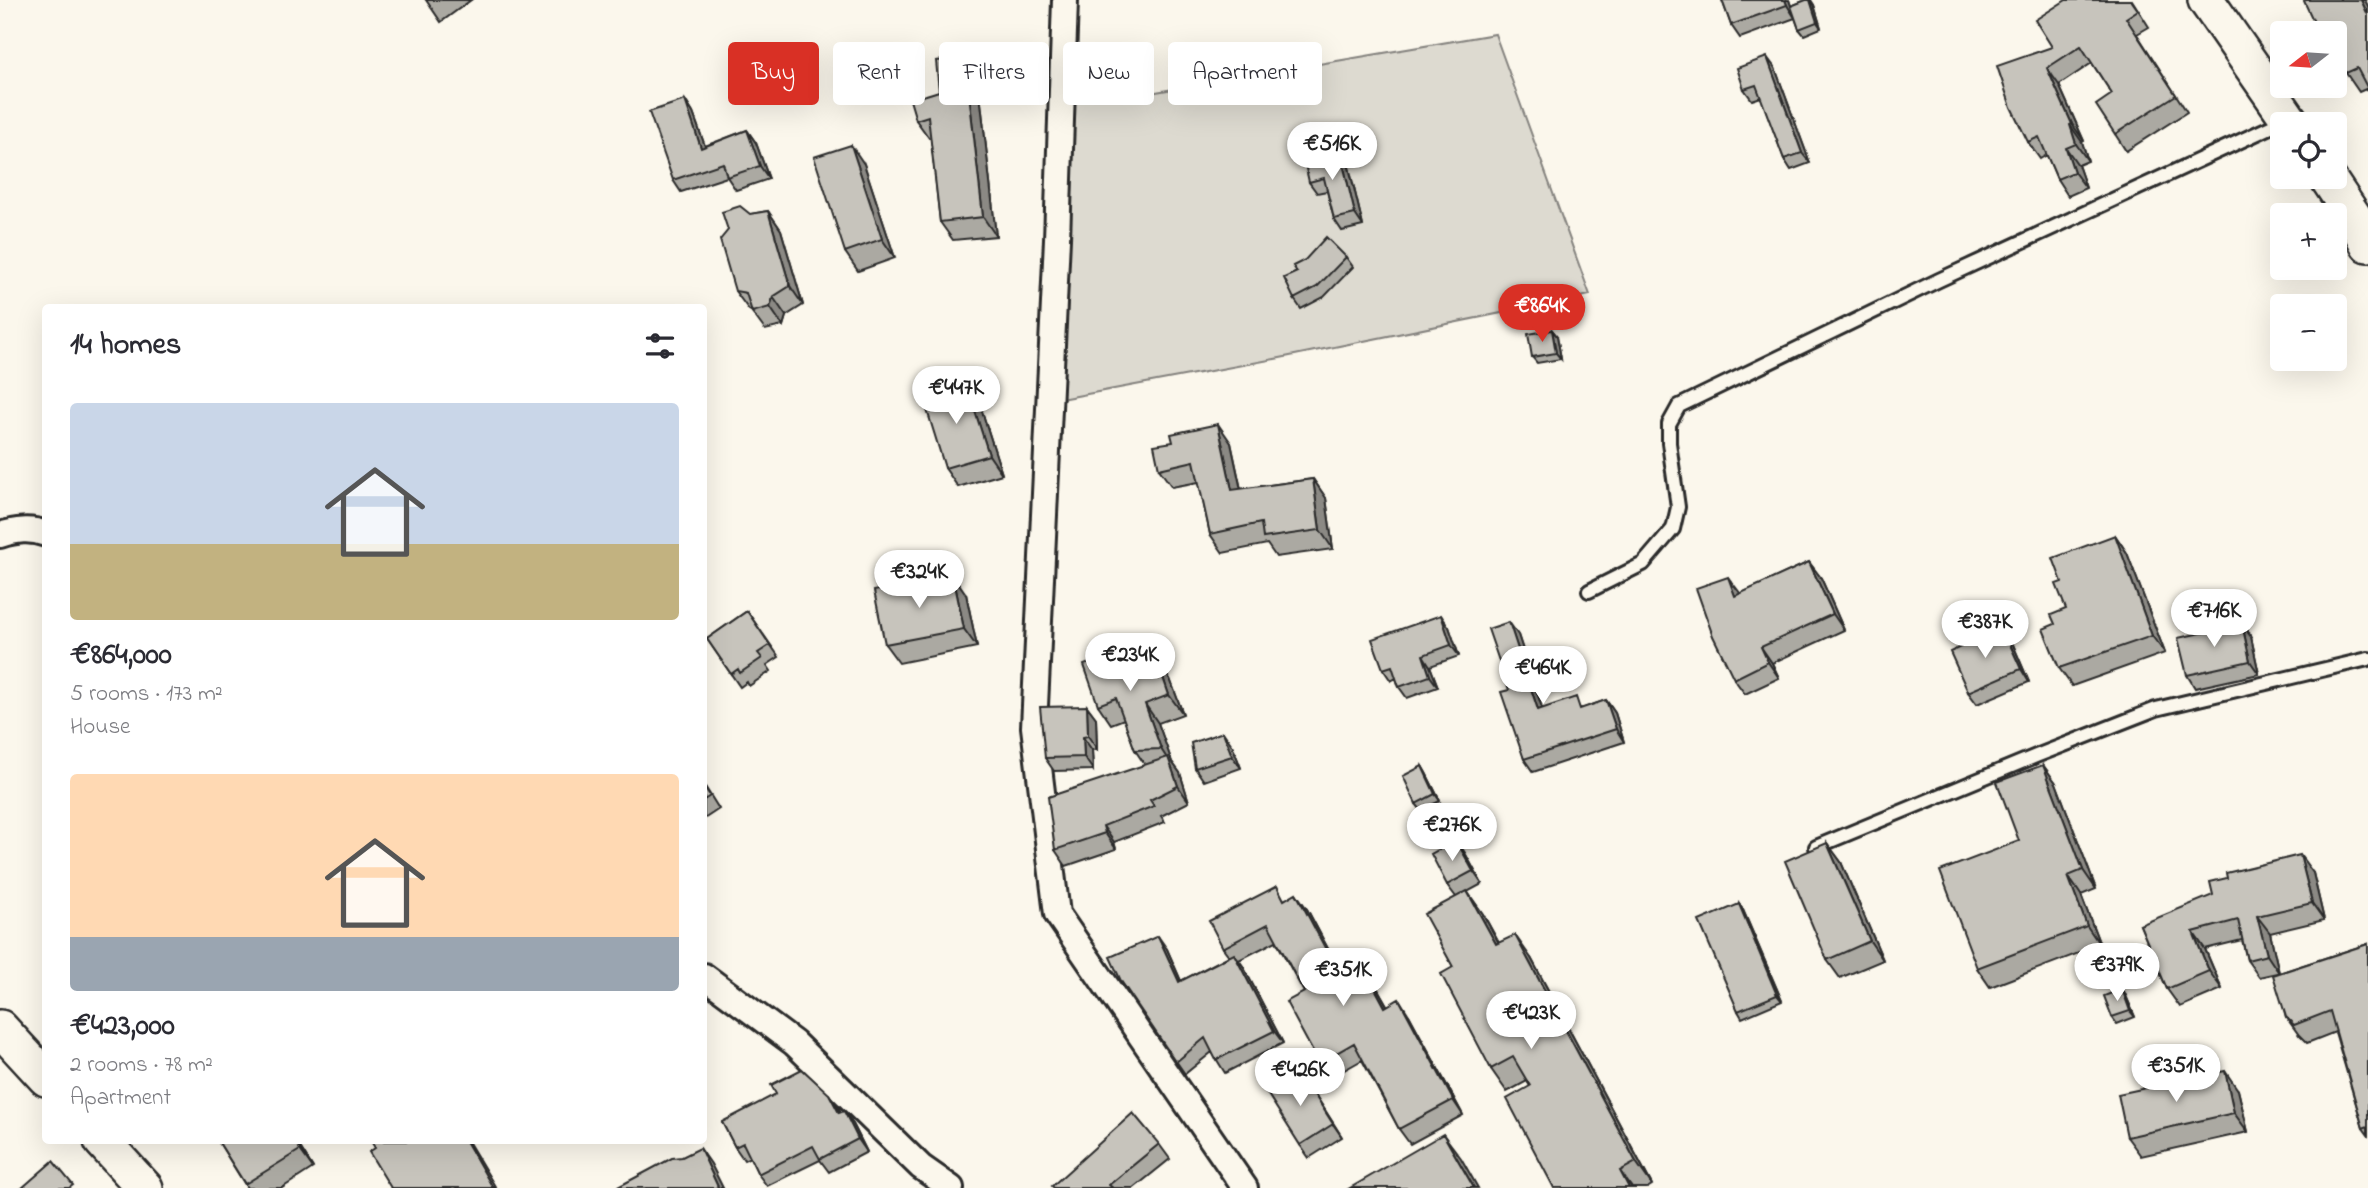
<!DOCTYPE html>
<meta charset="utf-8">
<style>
body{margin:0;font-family:"Indie Flower",sans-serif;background:#f7f7f7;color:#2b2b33;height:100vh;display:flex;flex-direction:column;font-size:26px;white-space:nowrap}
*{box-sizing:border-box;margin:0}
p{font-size:23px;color:#7c7c81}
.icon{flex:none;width:38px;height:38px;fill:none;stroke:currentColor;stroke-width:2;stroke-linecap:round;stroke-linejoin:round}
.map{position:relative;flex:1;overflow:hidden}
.panel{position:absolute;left:42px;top:304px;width:665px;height:840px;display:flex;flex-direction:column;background:#fff;border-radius:7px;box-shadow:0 7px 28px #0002}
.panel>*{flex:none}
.hud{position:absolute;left:728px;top:42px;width:665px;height:63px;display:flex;gap:14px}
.needle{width:46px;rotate:253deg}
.controls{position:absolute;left:2270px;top:21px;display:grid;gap:14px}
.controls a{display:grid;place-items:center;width:77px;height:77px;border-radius:7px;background:#fff;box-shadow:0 7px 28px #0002;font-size:35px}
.price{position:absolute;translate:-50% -60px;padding:0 16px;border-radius:24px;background:#fff;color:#222;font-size:23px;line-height:46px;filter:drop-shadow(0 2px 4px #0008)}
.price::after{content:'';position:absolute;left:50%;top:42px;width:21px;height:16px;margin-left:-10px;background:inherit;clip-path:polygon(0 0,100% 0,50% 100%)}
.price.selected{background:#d93025;color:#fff}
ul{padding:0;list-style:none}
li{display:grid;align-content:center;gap:14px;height:371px;padding:0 28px}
li span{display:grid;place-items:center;height:217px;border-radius:7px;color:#555}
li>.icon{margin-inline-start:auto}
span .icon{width:126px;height:126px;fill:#fffc;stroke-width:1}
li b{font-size:30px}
h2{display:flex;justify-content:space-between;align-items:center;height:84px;padding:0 28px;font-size:30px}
.pill{padding:0 24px;border-radius:7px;background:#fff;box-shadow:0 7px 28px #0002;font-size:24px;line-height:63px}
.pill.selected{background:#d93025;color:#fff}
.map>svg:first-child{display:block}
.green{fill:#dddad0;stroke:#84827e;stroke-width:2}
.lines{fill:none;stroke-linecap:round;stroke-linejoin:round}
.lane-casing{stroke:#2b2b2b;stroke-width:18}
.street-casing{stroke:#2b2b2b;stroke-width:30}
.secondary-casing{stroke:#2b2b2b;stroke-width:40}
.lane{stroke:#fbf7ec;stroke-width:12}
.street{stroke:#fbf7ec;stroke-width:24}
.secondary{stroke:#fbf7ec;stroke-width:35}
.wall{fill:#aba9a2;stroke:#2b2b2b;stroke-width:2}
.shaded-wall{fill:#8b8984;stroke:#2b2b2b;stroke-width:2}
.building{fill:#c7c4bc;stroke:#2b2b2b;stroke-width:2}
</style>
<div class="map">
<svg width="2368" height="1188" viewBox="0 0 2368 1188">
<rect width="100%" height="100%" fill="#fbf7ec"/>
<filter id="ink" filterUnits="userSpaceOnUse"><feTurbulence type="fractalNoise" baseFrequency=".0143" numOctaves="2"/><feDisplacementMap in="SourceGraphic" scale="14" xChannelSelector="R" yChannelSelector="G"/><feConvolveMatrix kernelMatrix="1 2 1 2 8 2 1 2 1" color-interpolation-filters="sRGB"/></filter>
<g filter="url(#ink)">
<path class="green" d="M 1495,34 L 1590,295 L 1280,358 L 1055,400 L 1068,103 L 1082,99 L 1150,93 Z"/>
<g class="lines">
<defs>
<path id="lane" d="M 1589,591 L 1643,564 L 1673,529 L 1678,507 L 1669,443 L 1669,424 L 1679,406 L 1939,280 L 2288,119
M 1816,847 L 2036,756 L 2156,709 L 2368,659"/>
<path id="street" d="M 1065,0 L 1057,239 L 1034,727 L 1057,914 L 1245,1188
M 0,535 C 16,530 30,528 46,534
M 704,976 L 794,1043 L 921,1167 L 951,1188"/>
<path id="secondary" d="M 2206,0 L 2292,124
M 2327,177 L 2355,219 L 2368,244
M 0,1028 L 46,1078
M 102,1141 L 145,1188"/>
</defs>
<use href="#lane" class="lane-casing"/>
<use href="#street" class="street-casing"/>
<use href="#secondary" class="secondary-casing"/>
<use href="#lane" class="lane"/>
<use href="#street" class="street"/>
<use href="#secondary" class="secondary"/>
</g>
<path class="wall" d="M 426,0 L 471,0 L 441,22 Z
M 1722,0 L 1789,0 L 1791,6 L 1806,0 L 1811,0 L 1814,5 L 1821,28 L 1804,35 L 1799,29 L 1795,18 L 1740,38 L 1731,25 Z
M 2132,0 L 2149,27 L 2137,34 L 2187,112 L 2126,151 L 2115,134 L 2112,94 L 2092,63 L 2059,85 L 2084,141 L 2082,142 L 2088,161 L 2078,165 L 2086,188 L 2068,196 L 2057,179 L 2047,155 L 2040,159 L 2028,142 L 2052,47 Z
M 2365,0 L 2368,88 L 2359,92 L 2346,73 L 2338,56 L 2334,57 L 2334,33 Z
M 965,58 L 978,76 L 996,236 L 953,240 L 940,222 L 931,138 L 929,138 L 916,120 Z
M 1775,68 L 1810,163 L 1791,170 L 1784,159 L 1761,97 L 1752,100 L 1744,89 Z
M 685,100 L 693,113 L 705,146 L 747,130 L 756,143 L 769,179 L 736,190 L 727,177 L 681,192 L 673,180 Z
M 1340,151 L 1348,163 L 1363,226 L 1342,231 L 1334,219 L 1327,191 L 1317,193 L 1309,182 Z
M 864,164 L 895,258 L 858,271 L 845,252 Z
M 768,211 L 781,230 L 803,305 L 786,316 L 783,326 L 765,330 L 751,311 L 749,310 L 735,291 L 750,214 Z
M 1346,257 L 1353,267 L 1324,297 L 1301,309 L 1294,299 Z
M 1552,330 L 1557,336 L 1561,359 L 1537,363 L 1532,357 Z
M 966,383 L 979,402 L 1002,474 L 958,487 L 945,468 Z
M 1231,443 L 1241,489 L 1313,479 L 1326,498 L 1333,549 L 1276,557 L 1267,544 L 1223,553 L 1210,534 L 1199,482 L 1172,487 L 1159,469 Z
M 2115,535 L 2127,553 L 2165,653 L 2072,686 L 2059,668 L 2055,624 L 2066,609 L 2062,582 Z
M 1809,562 L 1821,578 L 1844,630 L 1772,663 L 1779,678 L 1745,694 L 1734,679 L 1740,593 L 1740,594 Z
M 966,594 L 977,647 L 899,663 L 885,644 Z
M 747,611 L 779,657 L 767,665 L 771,671 L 749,686 L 747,682 L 740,687 L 707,639 Z
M 2242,624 L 2251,637 L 2259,674 L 2195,688 L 2187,675 Z
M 1449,627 L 1459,656 L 1430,666 L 1438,687 L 1407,698 L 1399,687 L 1396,678 L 1391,681 L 1383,669 Z
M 1518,635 L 1542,709 L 1584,708 L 1606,700 L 1615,713 L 1624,742 L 1533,772 L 1524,759 L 1509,690 Z
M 2011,640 L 2029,682 L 1977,704 L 1968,692 Z
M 1142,665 L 1170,679 L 1183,714 L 1158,723 L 1172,762 L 1180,773 L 1189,802 L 1161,816 L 1165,822 L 1114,842 L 1116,849 L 1066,866 L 1055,850 L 1145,765 L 1135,750 L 1124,719 L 1111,724 L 1098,705 Z
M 1087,706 L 1096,718 L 1097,749 L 1092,750 L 1093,770 L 1054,771 L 1045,758 Z
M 1232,745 L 1241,768 L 1204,781 L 1195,768 Z
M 2043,765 L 2056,783 L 2096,889 L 2081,895 L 2100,945 L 1990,987 L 1977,968 L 2019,841 Z
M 1422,766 L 1426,773 L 1440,801 L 1421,810 L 1416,804 Z
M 704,785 L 719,809 L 704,819 Z
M 1456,840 L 1465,853 L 1482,884 L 1467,892 L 1483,914 L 1499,943 L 1531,958 L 1652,1185 L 1647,1188 L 1554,1188 L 1530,1086 L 1527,1081 L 1507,1092 L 1491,1069 L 1453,967 L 1456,897 L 1447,885 Z
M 1827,843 L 1841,862 L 1883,960 L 1840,978 L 1827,960 Z
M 2313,873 L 2324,920 L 2270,933 L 2279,973 L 2368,944 L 2368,1135 L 2363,1128 L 2335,1032 L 2307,1043 L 2299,1035 L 2286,1017 L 2277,973 L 2259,977 L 2247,960 L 2242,940 L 2205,949 L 2222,989 L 2180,1007 L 2167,989 L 2140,925 Z
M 1286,899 L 1307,909 L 1344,979 L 1364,968 L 1375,984 L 1387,1005 L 1409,1015 L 1463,1115 L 1410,1144 L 1399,1129 L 1362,1060 L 1330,1078 L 1319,1063 L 1304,992 L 1276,941 L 1239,960 L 1243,966 L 1283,1043 L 1225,1073 L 1212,1052 L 1185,1074 L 1121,981 L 1167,949 L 1181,981 L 1229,956 L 1223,948 Z
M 1739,904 L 1743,910 L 1782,1001 L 1742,1018 L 1738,1011 Z
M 2126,996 L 2135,1017 L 2117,1024 L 2112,1017 Z
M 1309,1085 L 1342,1137 L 1309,1158 L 1300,1145 Z
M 2238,1090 L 2248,1132 L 2141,1156 L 2127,1137 Z
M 838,1107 L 841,1112 L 853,1124 L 867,1152 L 829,1172 L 820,1160 L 767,1186 L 758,1174 L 750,1157 L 744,1160 L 735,1147 L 722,1122 Z
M 218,1141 L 296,1141 L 313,1168 L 282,1188 L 247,1188 Z
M 1159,1144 L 1170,1159 L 1134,1188 L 1054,1188 Z"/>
<path class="shaded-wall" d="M 1785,0 L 1789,0 L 1795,18 L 1787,5 Z
M 1810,0 L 1814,5 L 1821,28 L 1817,22 Z
M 2361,0 L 2365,0 L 2368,6 L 2368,15 Z
M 1767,57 L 1775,68 L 1810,163 L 1802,153 Z
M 965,58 L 978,76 L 996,236 L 983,217 Z
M 2047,68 L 2059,85 L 2084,141 L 2072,124 Z
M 685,100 L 693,113 L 710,160 L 701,148 Z
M 2070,125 L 2082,142 L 2088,161 L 2076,144 Z
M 747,130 L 756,143 L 769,179 L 760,166 Z
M 851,145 L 864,164 L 895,258 L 882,239 Z
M 2066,148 L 2078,165 L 2086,188 L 2074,172 Z
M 1340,151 L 1348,163 L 1363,226 L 1355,214 Z
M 768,211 L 781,230 L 803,305 L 790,286 Z
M 773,297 L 786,316 L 783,326 L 770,307 Z
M 1552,330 L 1557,336 L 1561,359 L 1556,353 Z
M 966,383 L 979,402 L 1002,474 L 989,455 Z
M 1218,424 L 1231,443 L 1245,509 L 1232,490 Z
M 1313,479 L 1326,498 L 1333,549 L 1320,530 Z
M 2115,535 L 2127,553 L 2165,653 L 2152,636 Z
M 1809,562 L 1821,578 L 1844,630 L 1833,614 Z
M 953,575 L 966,594 L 977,647 L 964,629 Z
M 1728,577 L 1740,593 L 1746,612 L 1735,596 Z
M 1441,615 L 1449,627 L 1459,656 L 1451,645 Z
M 1509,622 L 1518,635 L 1547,723 L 1538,710 Z
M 2242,624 L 2251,637 L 2259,674 L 2250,661 Z
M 2002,627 L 2011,640 L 2029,682 L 2021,669 Z
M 1761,647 L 1772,663 L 1779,678 L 1768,662 Z
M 1130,648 L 1143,667 L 1137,667 Z
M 1423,655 L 1430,666 L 1438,687 L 1430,676 Z
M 1157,660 L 1170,679 L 1183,714 L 1169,695 Z
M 1606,700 L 1615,713 L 1624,742 L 1616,729 Z
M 1145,704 L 1158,723 L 1172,762 L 1180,773 L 1189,802 L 1178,786 L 1170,763 L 1161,749 Z
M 1087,706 L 1096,718 L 1097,749 L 1088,736 Z
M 1223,732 L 1232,745 L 1241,768 L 1232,756 Z
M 1083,737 L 1092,750 L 1093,770 L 1084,757 Z
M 2043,765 L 2056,783 L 2096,889 L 2083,870 Z
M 1422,766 L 1426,773 L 1440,801 L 1435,794 Z
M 1103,826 L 1114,842 L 1116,849 L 1105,833 Z
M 1456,840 L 1465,853 L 1482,884 L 1473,871 Z
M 1827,843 L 1841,862 L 1883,960 L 1870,941 Z
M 2300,855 L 2313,873 L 2324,920 L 2312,903 Z
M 2068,876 L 2081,895 L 2100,945 L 2087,926 Z
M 1467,891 L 1483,914 L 1512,967 L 1496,944 Z
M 1296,893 L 1307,909 L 1353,996 L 1342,980 Z
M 1739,904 L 1743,910 L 1782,1001 L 1777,995 Z
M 2257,916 L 2270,933 L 2279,973 L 2267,955 Z
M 2193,932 L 2205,949 L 2222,989 L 2209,971 Z
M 1515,935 L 1531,958 L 1652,1185 L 1636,1162 Z
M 1158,936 L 1167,949 L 1187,995 L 1179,982 Z
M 1234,954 L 1243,966 L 1283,1043 L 1274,1031 Z
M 1364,968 L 1375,984 L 1396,1022 L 1385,1007 Z
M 2122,989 L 2126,996 L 2135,1017 L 2130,1011 Z
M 1399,999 L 1409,1015 L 1463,1115 L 1453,1100 Z
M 2225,1071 L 2238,1090 L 2248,1132 L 2234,1113 Z
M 1300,1072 L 1309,1085 L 1342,1137 L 1333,1124 Z
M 829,1094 L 838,1107 L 848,1126 L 839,1113 Z
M 844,1111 L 853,1124 L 867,1152 L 858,1139 Z
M 1443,1134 L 1461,1158 L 1478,1188 L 1474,1188 Z
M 295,1141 L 296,1141 L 313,1168 L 300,1150 Z
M 466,1141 L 468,1141 L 496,1188 L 493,1188 Z
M 700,1148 L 711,1164 L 723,1188 L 719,1188 L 718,1187 Z
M 1620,1171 L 1632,1188 L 1629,1188 Z"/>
<path class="building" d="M 1722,0 L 1785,0 L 1787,5 L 1731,25 Z
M 1806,0 L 1810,0 L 1817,22 L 1799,29 L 1791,6 Z
M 2066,0 L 2131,0 L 2138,10 L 2126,18 L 2176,95 L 2115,134 L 2096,105 L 2112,94 L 2081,46 L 2047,68 L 2072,124 L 2070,125 L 2076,144 L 2066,148 L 2074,172 L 2057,179 L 2039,137 L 2028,142 L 2011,107 L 1997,66 L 2052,47 L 2035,20 Z
M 2306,0 L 2361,0 L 2368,15 L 2368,89 L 2357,68 L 2346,73 L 2334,48 L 2334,33 L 2319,33 L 2304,1 Z
M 1767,57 L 1802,153 L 1784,159 L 1756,85 L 1744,89 L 1737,68 Z
M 965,58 L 983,217 L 940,222 L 928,116 L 916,120 L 910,100 L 939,91 L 936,61 Z
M 685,100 L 701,148 L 747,130 L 760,166 L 727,177 L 723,163 L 673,180 L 649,112 Z
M 851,145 L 882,239 L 845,252 L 814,157 Z
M 1340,151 L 1355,214 L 1334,219 L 1324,178 L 1309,182 L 1304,160 Z
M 740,206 L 750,214 L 768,211 L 790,286 L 773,297 L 770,307 L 752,312 L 746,293 L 735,291 L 720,240 L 728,230 L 722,212 Z
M 1326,237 L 1346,257 L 1317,287 L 1294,299 L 1284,278 L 1297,272 L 1293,266 L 1305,260 Z
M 1552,330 L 1556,353 L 1532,357 L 1528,334 Z
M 966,383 L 989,455 L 945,468 L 923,397 Z
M 1218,424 L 1232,490 L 1313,479 L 1320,530 L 1263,538 L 1261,523 L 1210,534 L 1194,461 L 1159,469 L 1154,445 L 1173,442 L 1171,434 Z
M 2115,535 L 2152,636 L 2059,668 L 2043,629 L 2055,624 L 2051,615 L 2066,609 L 2056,584 L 2062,582 L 2053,558 Z
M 1809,562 L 1833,614 L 1761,647 L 1768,662 L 1734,679 L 1713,636 L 1696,588 L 1728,577 L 1735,596 Z
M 953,575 L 964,629 L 885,644 L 874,591 Z
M 747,611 L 770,645 L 758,653 L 762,658 L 740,673 L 738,669 L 731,674 L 707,639 Z
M 1441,615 L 1451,645 L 1423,655 L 1430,676 L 1399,687 L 1392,666 L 1383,669 L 1372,639 Z
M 1509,622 L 1538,710 L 1576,697 L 1580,709 L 1606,700 L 1616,729 L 1524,759 L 1501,692 L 1509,690 L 1488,629 Z
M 2242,624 L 2250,661 L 2187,675 L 2178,638 Z
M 2002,627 L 2021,669 L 1968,692 L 1950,652 Z
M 1130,648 L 1137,667 L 1157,660 L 1169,695 L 1145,704 L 1161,749 L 1135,750 L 1116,698 L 1098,705 L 1084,665 Z
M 1087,706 L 1088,736 L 1083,737 L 1084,757 L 1045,758 L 1040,707 Z
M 1223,732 L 1232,756 L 1195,768 L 1191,743 Z
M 1168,757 L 1178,786 L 1150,800 L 1154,806 L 1103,826 L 1105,833 L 1055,850 L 1048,797 Z
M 2043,765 L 2083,870 L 2068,876 L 2087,926 L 1977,968 L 1940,871 L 2019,841 L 1997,782 Z
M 1422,766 L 1435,794 L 1416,804 L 1403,776 Z
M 704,786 L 710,796 L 704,800 Z
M 1456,840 L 1473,871 L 1447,885 L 1431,854 Z
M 1827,843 L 1870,941 L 1827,960 L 1785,861 Z
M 2300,855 L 2312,903 L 2257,916 L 2267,955 L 2247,960 L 2238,920 L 2193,932 L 2209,971 L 2167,989 L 2140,925 L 2213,895 L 2210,882 L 2227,878 L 2226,873 Z
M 1277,886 L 1284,900 L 1296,893 L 1342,980 L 1364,968 L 1385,1007 L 1399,999 L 1453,1100 L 1399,1129 L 1354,1043 L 1319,1063 L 1286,1002 L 1304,992 L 1268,924 L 1223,948 L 1209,921 Z
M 1467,891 L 1496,944 L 1515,935 L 1636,1162 L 1620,1171 L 1629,1188 L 1554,1188 L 1507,1099 L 1530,1086 L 1513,1057 L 1491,1069 L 1441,974 L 1453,967 L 1424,914 Z
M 1739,904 L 1777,995 L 1738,1011 L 1699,921 Z
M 1158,936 L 1179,982 L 1234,954 L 1274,1031 L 1216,1060 L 1205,1038 L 1176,1062 L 1121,981 L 1110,957 Z
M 2368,944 L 2368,1126 L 2363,1128 L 2330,1011 L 2294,1025 L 2286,1017 L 2273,975 Z
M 2122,989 L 2130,1011 L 2112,1017 L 2104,996 Z
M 802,1069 L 829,1094 L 839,1113 L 844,1111 L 858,1139 L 820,1159 L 813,1146 L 758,1174 L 743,1143 L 735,1147 L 722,1122 L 776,1094 L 771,1085 Z
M 2225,1071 L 2234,1113 L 2127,1137 L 2118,1094 Z
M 1300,1072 L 1333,1124 L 1300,1145 L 1267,1093 Z
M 1133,1113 L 1159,1144 L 1109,1185 L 1113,1188 L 1054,1188 L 1052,1186 Z
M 1443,1134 L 1474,1188 L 1350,1188 Z
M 218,1141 L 295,1141 L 300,1150 L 245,1184 Z
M 371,1141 L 466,1141 L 493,1188 L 391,1188 L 369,1152 L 375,1148 Z
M 700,1148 L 718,1187 L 716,1188 L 616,1188 L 672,1158 L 682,1157 Z
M 53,1161 L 73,1185 L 69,1188 L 22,1188 Z"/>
</g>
</svg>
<div class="controls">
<a><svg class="needle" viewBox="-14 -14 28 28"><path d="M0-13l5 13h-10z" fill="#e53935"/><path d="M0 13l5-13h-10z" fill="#7c7c81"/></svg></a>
<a><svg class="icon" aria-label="locate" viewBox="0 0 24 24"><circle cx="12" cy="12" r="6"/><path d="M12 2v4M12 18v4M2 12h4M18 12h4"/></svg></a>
<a>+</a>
<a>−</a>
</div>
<b class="price" style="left:1332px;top:182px">€516K</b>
<b class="price selected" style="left:1542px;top:344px">€864K</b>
<b class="price" style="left:956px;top:426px">€447K</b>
<b class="price" style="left:919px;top:610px">€324K</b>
<b class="price" style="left:2214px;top:649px">€716K</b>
<b class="price" style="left:1985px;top:660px">€387K</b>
<b class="price" style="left:1130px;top:693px">€234K</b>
<b class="price" style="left:1543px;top:706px">€464K</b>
<b class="price" style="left:1452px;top:863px">€276K</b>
<b class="price" style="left:2117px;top:1003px">€379K</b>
<b class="price" style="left:1343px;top:1008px">€351K</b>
<b class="price" style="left:1531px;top:1051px">€423K</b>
<b class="price" style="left:2176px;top:1104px">€351K</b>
<b class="price" style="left:1300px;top:1108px">€426K</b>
<div class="hud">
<a class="pill selected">Buy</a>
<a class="pill">Rent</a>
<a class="pill">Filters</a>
<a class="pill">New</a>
<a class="pill">Apartment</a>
</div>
<section class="panel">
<h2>14 homes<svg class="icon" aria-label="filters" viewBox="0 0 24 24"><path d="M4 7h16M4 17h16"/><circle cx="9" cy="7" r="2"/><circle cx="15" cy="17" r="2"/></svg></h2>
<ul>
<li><span style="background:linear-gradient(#c9d6e8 65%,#c2b280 0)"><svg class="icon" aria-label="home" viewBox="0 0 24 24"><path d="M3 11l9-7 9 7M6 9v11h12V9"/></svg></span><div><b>€864,000</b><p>5 rooms · 173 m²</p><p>House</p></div></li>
<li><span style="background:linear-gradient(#ffd9b3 75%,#9aa5b1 0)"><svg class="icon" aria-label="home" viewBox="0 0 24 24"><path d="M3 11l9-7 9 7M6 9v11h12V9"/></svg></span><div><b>€423,000</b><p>2 rooms · 78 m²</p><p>Apartment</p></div></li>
</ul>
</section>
</div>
